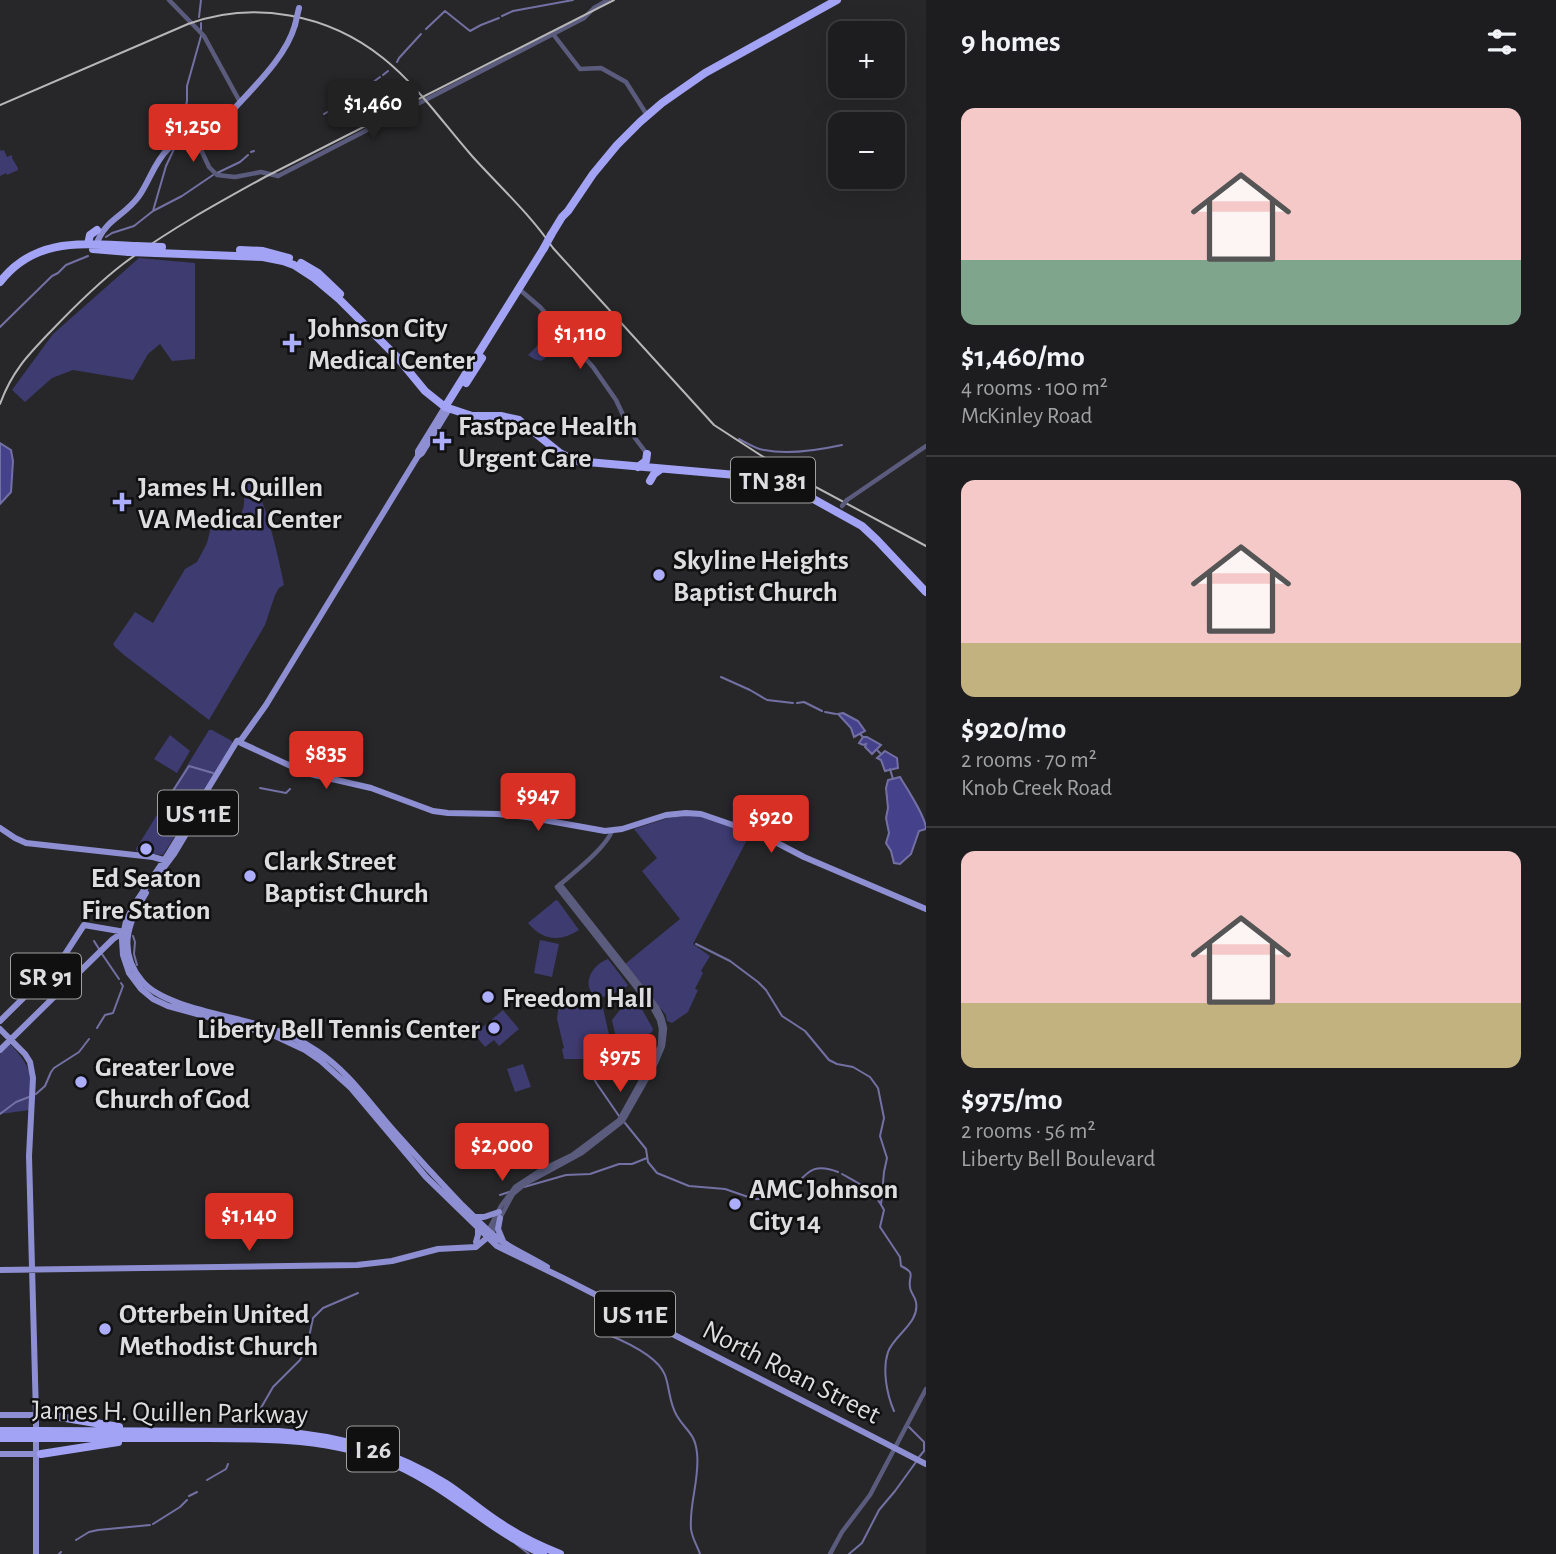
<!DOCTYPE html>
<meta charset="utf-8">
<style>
body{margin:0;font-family:"Alegreya Sans",sans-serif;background:#252628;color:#f1f3f6;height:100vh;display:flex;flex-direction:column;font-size:26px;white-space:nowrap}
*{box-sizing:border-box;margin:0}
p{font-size:23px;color:#a0a2a4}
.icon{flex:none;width:38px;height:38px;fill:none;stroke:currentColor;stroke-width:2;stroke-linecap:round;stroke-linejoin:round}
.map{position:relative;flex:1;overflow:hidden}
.details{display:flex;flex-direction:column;background:#1d1d1f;width:630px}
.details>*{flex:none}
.buttons{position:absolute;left:828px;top:21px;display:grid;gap:14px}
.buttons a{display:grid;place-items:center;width:77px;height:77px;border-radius:14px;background:#1d1d1f;box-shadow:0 7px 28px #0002,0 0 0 2px #3b3b3d;font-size:35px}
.price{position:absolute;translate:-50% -60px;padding:0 16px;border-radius:7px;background:#d93025;color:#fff;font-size:23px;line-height:46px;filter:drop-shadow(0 2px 4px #0008)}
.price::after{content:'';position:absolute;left:50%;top:42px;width:21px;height:16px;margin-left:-10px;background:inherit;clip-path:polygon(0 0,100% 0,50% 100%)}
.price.current{background:#222;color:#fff}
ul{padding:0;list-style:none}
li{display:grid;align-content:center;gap:14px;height:371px;padding:0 35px}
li+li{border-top:2px solid #3b3b3d}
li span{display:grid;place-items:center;height:217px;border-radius:14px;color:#555}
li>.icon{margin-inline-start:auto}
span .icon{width:126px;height:126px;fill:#fffc;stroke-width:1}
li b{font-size:30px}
h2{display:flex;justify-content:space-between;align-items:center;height:84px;padding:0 35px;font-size:30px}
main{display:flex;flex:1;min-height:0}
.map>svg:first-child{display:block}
.green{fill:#3d3b70}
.water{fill:#46418b;stroke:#7370a4;stroke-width:2}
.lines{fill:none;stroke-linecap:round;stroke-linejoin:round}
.stream{stroke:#7370a4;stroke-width:2}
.minor{stroke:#5b5c7d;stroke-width:4.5}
.major{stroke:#8e8fd3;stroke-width:6}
.highway{stroke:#a2a3f5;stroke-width:8}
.rail{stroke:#b7b7b9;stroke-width:2}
.minor-bridge{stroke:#5b5c7d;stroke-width:4.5}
.major-bridge{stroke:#8e8fd3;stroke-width:6}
.highway-bridge{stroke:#a2a3f5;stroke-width:8}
.poi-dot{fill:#adaefb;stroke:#101011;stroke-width:2.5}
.labels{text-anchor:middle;stroke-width:5;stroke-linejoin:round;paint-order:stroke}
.shield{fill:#101011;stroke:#a0a0a1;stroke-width:2}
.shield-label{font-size:26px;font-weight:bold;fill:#dddddf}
.poi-label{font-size:28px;font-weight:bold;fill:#dddddf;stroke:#101011;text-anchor:start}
.street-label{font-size:28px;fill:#dddddf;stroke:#101011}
</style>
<main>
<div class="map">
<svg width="926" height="1554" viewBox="0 0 926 1554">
<rect width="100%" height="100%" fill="#272729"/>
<path class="green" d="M 0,149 L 1,151 L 4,150 L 7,157 L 12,155 L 12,158 L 18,168 L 18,170 L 7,175 L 6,173 L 0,176 Z
M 139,258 L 195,263 L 195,359 L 172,361 L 160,344 L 148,354 L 133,380 L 73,370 L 52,378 L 25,402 L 12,390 L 53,334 Z
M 556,332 C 563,339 563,348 556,354 L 546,344 Z
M 538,345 L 540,345 L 549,355 L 541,361 L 534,359 L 528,355 Z
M 251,479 C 264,493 280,563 284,585 L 279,588 L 275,595 L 265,625 L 209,720 L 124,655 L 115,647 L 113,644 L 135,612 L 153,623 L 185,569 L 197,562 L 207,543 L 211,527 C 237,520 248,518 243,488 L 248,480 Z
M 209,730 L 212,730 L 232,741 L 232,744 L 163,855 L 138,853 L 136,849 Z
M 170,735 L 190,751 L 177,773 L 154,759 Z
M 691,815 L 701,817 L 750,834 L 693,944 L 710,956 L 701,971 L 703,973 L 695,989 L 698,990 L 688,1012 L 672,1023 L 667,1021 L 666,1015 L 625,964 L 680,919 L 642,871 L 657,858 L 634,829 L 668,818 Z
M 556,900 L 558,901 L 579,930 C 560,942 543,941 528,923 Z
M 540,940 L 559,944 L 552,977 L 534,973 Z
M 608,959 L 628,985 L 623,990 L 600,998 C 579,990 590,965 608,959 Z
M 579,993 L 603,1008 L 610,1039 L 604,1041 L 606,1051 L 600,1052 L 590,1059 L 564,1059 L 562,1049 L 564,1048 L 557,1019 L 558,1010 L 570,996 Z
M 631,1002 L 638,1002 L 653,1029 L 652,1032 L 624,1047 C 616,1041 614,1030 612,1020 L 623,1006 Z
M 503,1010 L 519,1029 L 499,1046 L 494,1040 L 485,1047 L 469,1028 L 477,1021 L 483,1027 Z
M 10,1044 C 34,1069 31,1077 30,1110 L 0,1114 L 0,1054 Z
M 523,1064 L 531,1087 L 515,1092 L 507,1069 Z"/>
<path class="water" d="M 0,443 L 11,450 L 13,461 L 11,492 L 0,504 Z
M 843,713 L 858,721 L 865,731 L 854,737 L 851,728 L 838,714 Z
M 863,737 L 867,737 L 881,745 L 872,754 L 865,747 L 866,744 L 863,745 L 859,743 Z
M 885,751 L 897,758 L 898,768 L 885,771 L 881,760 L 877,758 Z
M 900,777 C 907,789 926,817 926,829 L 919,831 L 911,854 L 900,864 L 894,863 L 891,851 L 886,843 L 889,833 L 886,818 L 888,808 L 886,788 L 888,780 Z"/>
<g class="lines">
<path class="stream" d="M 502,16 L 513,11 L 573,0
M 199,17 L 201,0
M 426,29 L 445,11 L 470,31 L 481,25 L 499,18
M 397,62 L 399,58 L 421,34
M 383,75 L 388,71
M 324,114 L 353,97 L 380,77
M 175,140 L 176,133 L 183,120 L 187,101 L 187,86 L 201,36 L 201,23
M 251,152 L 254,151
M 217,173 L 240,162 L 248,155
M 153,211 L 166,166 L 176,145
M 106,237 L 112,233 L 134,226 L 153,211 L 182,196 L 213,175
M 0,327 L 52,276 L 58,273 L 66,265 L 88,256
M 739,439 C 747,443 755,449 764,450 C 788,455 819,450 842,445
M 721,677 L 750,690 L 767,700 L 793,703
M 797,703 L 804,702 L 822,711
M 825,712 L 836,714
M 860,734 L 863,737
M 877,750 L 880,753
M 890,769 L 893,779
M 260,788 L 286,793 L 290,789
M 167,800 L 189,766 L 213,773
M 133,936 L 135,942 L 134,954 L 137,965
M 94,941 L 99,949
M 696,944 L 730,961 L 758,982 L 766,990 L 782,1016 L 805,1031 L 829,1060 L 837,1064 L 853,1067 L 870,1077 L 878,1088 L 884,1118 L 880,1136 L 887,1158 L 884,1172 L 881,1205
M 102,954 L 119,979
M 97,1028 L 105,1015 L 113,1013 L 123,986 L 121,983
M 587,1067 L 597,1084 L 619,1116
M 36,1094 L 45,1086 L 51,1072 L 54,1068 L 79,1052 L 89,1039
M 0,1114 L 16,1102 L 29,1097
M 625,1123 L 646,1149 L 648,1162 L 657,1173 L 689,1186 L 725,1189 L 754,1199
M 842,1174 C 860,1184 875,1191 884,1210 L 880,1227 L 900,1257 L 901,1266 C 917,1274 908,1275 910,1287 C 910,1292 915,1296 916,1302 C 920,1323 894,1335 888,1352 C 882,1370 887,1395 894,1411
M 524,1187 L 566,1175 L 590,1174 L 619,1164 L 632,1164 L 647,1158
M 500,1195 L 509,1192
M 775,1197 C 805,1190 801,1157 838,1172
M 768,1198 L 773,1197
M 756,1199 L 760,1199
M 609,1335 C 626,1342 658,1357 665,1375 C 670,1389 669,1403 677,1416 C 686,1431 695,1433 697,1453 C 700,1479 689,1503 691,1529 C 692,1538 697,1545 700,1554
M 258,1413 L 273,1387 L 300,1360 L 308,1342 L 313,1318 L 323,1308 L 358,1293
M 908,1426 L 924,1442 L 924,1451 L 919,1457
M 207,1480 L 226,1469 L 228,1464
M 189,1496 L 197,1492
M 153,1524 L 180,1507 L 187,1500
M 76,1540 L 89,1532 L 98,1530 L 150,1525
M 516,1544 L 529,1554
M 59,1554 L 61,1552
M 849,1554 L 862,1543 L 879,1510 L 895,1491 L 916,1462"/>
<path class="minor" d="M 169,0 L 204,36 L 240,102
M 553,34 L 580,69 L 601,68 L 626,82 L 647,115
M 195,137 L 209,167 L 217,175 L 235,177 L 261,172 L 278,176 L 584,18 L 594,8 L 608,0
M 519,289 L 540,307 L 593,367 L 616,400 L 632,434 L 647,454
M 847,500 L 926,446
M 488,1231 L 501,1206 L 515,1187 L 541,1170 L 572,1155 L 619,1120 L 660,1046 L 661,1029 L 659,1020 L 653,1009 L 557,887 C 572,874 605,849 612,831
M 492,1233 L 513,1194 L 525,1184 L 582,1153 L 623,1121 L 656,1063 L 663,1046 L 665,1028 L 662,1017 L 657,1007 L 560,884
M 830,1554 L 842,1532 L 870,1495 L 926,1389"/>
<path class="major" d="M 96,245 C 105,219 124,217 139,196 C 149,182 155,161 168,149 C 185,134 208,137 226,118 C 249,91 285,60 295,25
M 449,409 L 422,453 L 418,456 L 266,705 L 241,740 L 237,741 L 167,856 L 134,905 L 126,921 L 122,940 L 123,955 L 129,973 L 141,989 L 153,999 L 168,1006 L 273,1035 L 305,1050 L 321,1061 L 351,1088 L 426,1177 L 497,1246 L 563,1278 L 926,1464
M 418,456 L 418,451 L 445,407
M 241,743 L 306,773 L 371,788 L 433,811 L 448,813 L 498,814 L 527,817 L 605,831 L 622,829 L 666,815 L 686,813 L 701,814 L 762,835 L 804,857 L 926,909
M 0,828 L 15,838 L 26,843 L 153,857 L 167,861
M 156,878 L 174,854 L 189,829
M 146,893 C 128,922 117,951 142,981 C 162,1006 227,1015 259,1025 C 280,1030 299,1039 317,1051 C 349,1072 369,1103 394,1131 C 416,1156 439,1181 462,1205 C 474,1216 484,1228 497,1238 C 512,1249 531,1257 547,1267
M 0,1021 L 60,962 L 84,925 L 125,932
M 0,1029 L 25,1054 L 30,1062 L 33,1078 L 29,1156 L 36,1415 L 36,1554
M 0,1050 L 113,939 L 122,933
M 474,1217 L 484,1217 L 499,1212
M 500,1218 L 498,1229 L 503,1241
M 476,1242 L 478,1235 L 478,1228
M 0,1270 L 357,1265 L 392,1261 L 438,1249 L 476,1247 L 488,1237
M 0,1415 L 48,1415
M 0,1454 L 40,1454"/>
<path class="highway" d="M 551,235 L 562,217 L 568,211 L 593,174 L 617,145 L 640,122 L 662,103 L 705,73 L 837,0
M 88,244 L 90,235 L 97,230
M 93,249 L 129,252
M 240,250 L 263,251 L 289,258
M 156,253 L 263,257 L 283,261 L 294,265 L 314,278 L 339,299 L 397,357 L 425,391 L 445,407 L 472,416 L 501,416 L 519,420 L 560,453 L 576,461 L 759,477 L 790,486 L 862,526 L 877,540 L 926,592
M 301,263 L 318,273 L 340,294
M 0,282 C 36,236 84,244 136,246
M 466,383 L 482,358
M 445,407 L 544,248
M 638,467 L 646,461 L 647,454
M 650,481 L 654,474 L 661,469
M 48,1415 L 119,1427
M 0,1431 L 29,1431
M 42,1431 L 279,1432 C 338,1436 395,1452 446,1484 C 466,1497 483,1513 503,1525 C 521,1537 540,1546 560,1554
M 0,1438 L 29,1438
M 43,1438 C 89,1438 135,1438 182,1438 C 255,1438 328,1435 397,1465 C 450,1489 491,1531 543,1554
M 41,1454 L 118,1442"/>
<path class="rail" d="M 0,105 L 188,24 C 254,0 328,14 383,58 C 417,85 443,123 472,156 C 499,186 530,214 553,248 L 714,425 L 782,469 L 926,546
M 0,404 C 12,371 28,355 52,330 C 74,307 97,284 123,264 C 167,231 216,204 265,177 L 614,0"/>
<path class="minor-bridge" d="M 842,506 L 847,500"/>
<path class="major-bridge" d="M 295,25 L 299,8"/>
<path class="highway-bridge" d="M 136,246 L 162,247
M 544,248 L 551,235
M 129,252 L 156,253
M 29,1431 L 42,1431
M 29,1438 L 43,1438"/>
</g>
<g class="poi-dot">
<path d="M288.5 332.5h7v7h7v7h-7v7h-7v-7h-7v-7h7z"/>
<path d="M438.5 430.5h7v7h7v7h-7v7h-7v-7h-7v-7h7z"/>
<path d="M118.5 491.5h7v7h7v7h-7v7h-7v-7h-7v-7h7z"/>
<circle cx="659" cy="575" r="7"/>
<circle cx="146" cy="849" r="7"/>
<circle cx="250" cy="876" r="7"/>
<circle cx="488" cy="997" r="7"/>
<circle cx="494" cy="1028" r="7"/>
<circle cx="81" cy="1082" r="7"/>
<circle cx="735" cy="1204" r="7"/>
<circle cx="105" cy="1329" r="7"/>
</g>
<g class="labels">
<g class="shield">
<rect x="731" y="457.5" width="84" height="45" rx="5"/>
<rect x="158" y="790.5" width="80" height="45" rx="5"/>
<rect x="11" y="953.5" width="70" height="45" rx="5"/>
<rect x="595" y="1291.5" width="80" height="45" rx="5"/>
<rect x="347" y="1426.5" width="52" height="45" rx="5"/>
</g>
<g class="shield-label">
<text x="773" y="489">TN 381</text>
<text x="198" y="822">US 11E</text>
<text x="46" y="985">SR 91</text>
<text x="635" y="1323">US 11E</text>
<text x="373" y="1458">I 26</text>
</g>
<g class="poi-label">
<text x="308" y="337">Johnson City<tspan x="308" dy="32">Medical Center</tspan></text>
<text x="458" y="435">Fastpace Health<tspan x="458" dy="32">Urgent Care</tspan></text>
<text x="138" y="496">James H. Quillen<tspan x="138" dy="32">VA Medical Center</tspan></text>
<text x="673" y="569">Skyline Heights<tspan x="673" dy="32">Baptist Church</tspan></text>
<text x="264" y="870">Clark Street<tspan x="264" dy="32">Baptist Church</tspan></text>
<text x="146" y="887" text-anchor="middle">Ed Seaton<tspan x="146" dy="32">Fire Station</tspan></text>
<text x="502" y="1007">Freedom Hall</text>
<text x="480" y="1038" text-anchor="end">Liberty Bell Tennis Center</text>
<text x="95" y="1076">Greater Love<tspan x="95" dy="32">Church of God</tspan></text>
<text x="749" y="1198">AMC Johnson<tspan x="749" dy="32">City 14</tspan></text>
<text x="119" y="1323">Otterbein United<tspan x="119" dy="32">Methodist Church</tspan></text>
</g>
<g class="street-label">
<text transform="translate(792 1371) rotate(27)" y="10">North Roan Street</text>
<text transform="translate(170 1411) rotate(1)" y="10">James H. Quillen Parkway</text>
</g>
</g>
</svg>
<div class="buttons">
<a>+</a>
<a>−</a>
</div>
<b class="price current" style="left:373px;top:141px">$1,460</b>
<b class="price" style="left:193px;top:164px">$1,250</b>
<b class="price" style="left:580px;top:371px">$1,110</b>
<b class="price" style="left:326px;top:791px">$835</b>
<b class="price" style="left:538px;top:833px">$947</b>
<b class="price" style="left:771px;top:855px">$920</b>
<b class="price" style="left:620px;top:1094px">$975</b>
<b class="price" style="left:502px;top:1183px">$2,000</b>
<b class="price" style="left:249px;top:1253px">$1,140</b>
</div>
<section class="details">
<h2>9 homes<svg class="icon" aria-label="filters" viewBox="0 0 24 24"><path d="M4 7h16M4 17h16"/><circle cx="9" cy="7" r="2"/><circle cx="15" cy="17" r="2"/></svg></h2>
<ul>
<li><span style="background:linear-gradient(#f6c9c9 70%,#7fa58c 0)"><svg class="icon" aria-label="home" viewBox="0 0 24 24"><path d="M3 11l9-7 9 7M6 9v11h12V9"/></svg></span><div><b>$1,460/mo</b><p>4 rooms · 100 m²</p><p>McKinley Road</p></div></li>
<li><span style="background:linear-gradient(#f6c9c9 75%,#c2b280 0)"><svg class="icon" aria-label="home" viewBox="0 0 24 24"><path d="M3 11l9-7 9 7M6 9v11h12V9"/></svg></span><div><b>$920/mo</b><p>2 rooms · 70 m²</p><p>Knob Creek Road</p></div></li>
<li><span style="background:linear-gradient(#f6c9c9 70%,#c2b280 0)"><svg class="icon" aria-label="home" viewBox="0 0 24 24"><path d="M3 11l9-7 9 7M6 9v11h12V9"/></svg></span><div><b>$975/mo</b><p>2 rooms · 56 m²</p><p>Liberty Bell Boulevard</p></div></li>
</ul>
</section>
</main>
